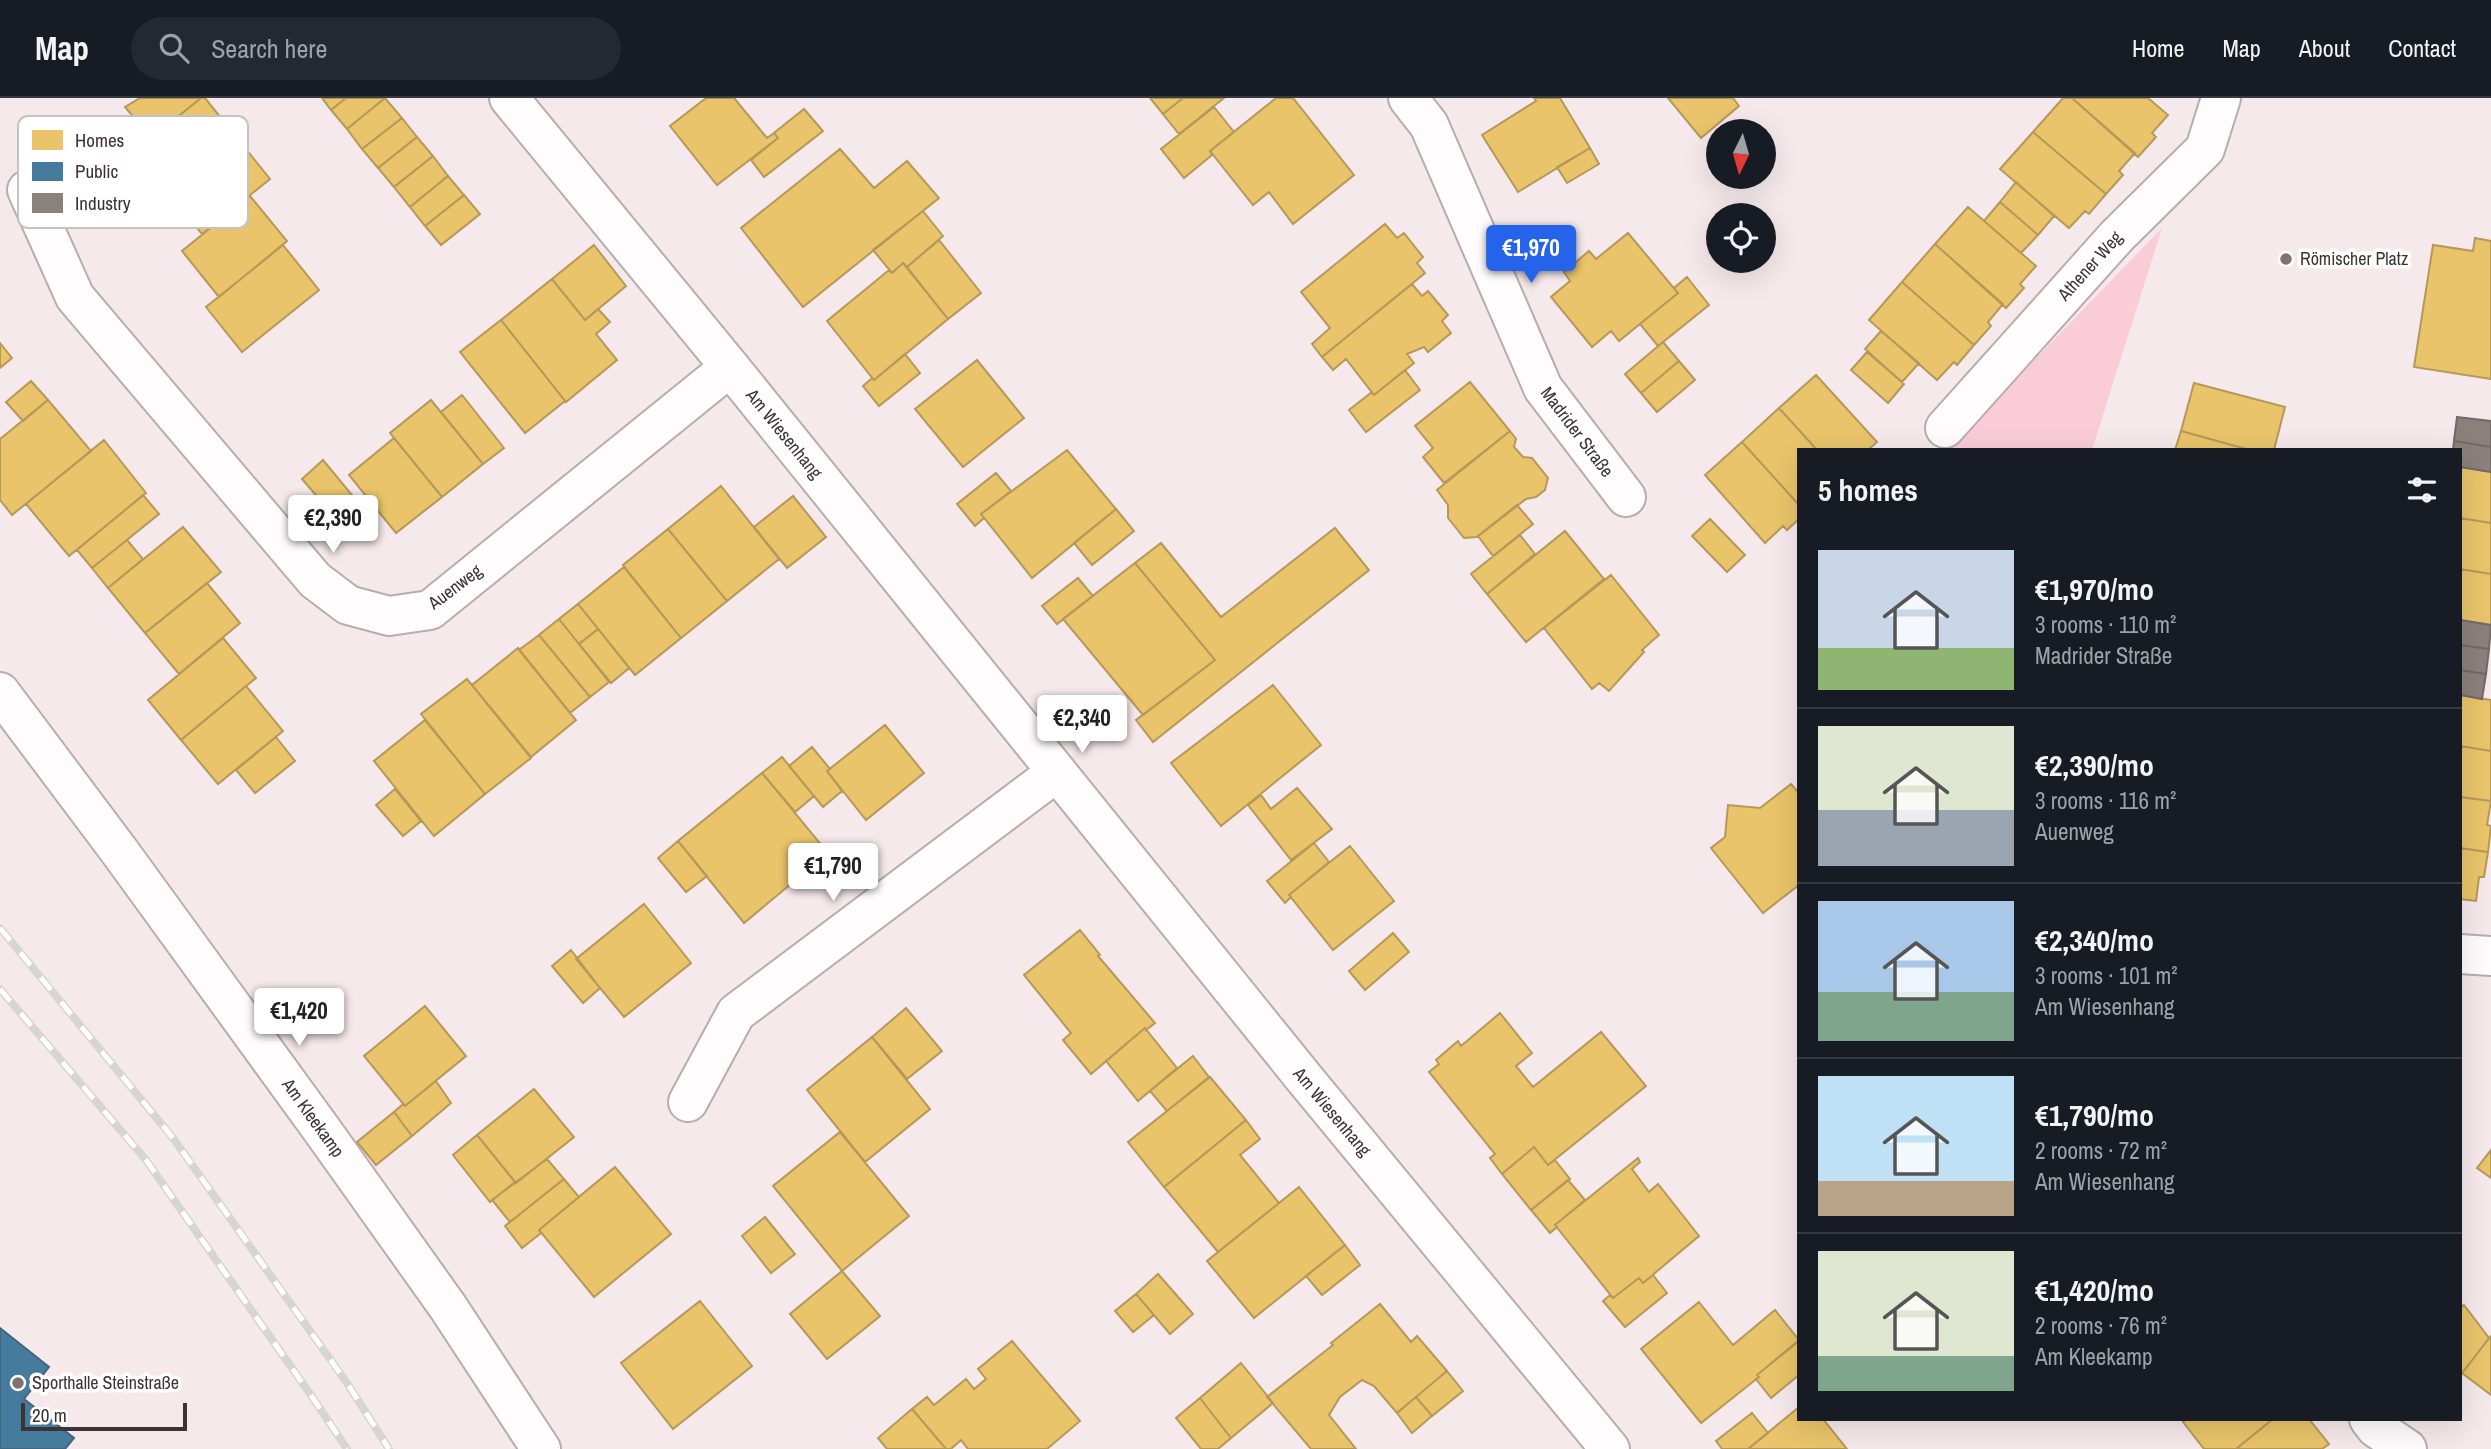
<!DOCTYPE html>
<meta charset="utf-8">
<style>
body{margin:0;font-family:"Archivo Narrow",sans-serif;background:#242831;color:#f1f3f6;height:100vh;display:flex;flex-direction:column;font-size:26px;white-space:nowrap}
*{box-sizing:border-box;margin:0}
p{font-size:23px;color:#9ea1a6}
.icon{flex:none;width:38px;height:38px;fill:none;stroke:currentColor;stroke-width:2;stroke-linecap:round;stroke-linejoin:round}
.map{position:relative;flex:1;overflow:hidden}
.drawer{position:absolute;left:1797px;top:350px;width:665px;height:973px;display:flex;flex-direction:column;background:#171b24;border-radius:0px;box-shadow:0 7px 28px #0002}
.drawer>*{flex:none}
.needle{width:46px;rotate:185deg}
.buttons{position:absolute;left:1706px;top:21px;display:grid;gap:14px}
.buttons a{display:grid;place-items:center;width:70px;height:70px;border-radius:50%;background:#171b24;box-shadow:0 7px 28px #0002;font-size:35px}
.scale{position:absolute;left:21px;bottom:18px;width:166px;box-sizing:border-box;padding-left:7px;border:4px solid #3e3235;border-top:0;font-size:19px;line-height:24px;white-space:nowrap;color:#3e3235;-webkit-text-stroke:5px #fff;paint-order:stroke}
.price{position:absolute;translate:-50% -60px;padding:0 16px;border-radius:7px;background:#fff;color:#222;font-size:23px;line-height:46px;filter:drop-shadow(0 2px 4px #0008)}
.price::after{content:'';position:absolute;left:50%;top:42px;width:21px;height:16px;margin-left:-10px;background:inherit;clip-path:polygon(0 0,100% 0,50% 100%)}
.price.selected{background:#2563eb;color:#fff}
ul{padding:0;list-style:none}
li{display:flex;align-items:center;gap:21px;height:175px;padding:0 21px}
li+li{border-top:2px solid #363941}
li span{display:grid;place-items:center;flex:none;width:196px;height:140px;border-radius:0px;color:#555}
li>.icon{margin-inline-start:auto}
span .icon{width:84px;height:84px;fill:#fffc;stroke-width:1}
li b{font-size:30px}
h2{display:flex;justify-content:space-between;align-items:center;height:84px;padding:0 21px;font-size:30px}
header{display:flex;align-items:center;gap:42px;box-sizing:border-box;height:98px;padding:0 35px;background:#171b24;border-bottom:2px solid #363941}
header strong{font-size:33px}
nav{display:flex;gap:38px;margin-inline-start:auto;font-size:24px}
.search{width:490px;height:63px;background:#242831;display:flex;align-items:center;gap:18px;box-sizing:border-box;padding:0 24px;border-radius:38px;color:#9ea1a6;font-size:26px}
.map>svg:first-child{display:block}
.green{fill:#faccd7}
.homes{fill:#e9c46a;stroke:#b6985a;stroke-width:2}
.public{fill:#457b9d;stroke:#43657e;stroke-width:2}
.industry{fill:#8a817c;stroke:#736967;stroke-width:2}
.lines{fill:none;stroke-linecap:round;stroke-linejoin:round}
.street-casing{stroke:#b7acae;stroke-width:42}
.street{stroke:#fefcfc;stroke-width:38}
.rail-casing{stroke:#d7d4d4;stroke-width:8}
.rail{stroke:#fff;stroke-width:5;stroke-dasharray:16;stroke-linecap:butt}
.poi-dot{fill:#7e7275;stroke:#fff;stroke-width:2.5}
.labels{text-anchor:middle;stroke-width:7;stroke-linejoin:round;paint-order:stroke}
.poi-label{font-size:18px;fill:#3e3235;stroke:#fff;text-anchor:start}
.street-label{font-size:18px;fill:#3e3235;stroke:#fff}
.key{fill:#fff;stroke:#c5c2c2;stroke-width:2}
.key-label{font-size:19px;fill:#3e3235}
</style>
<header>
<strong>Map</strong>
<div class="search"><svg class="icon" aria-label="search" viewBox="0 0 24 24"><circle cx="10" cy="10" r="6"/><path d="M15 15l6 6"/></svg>Search here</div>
<nav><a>Home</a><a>Map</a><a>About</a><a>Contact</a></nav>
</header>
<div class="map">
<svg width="2491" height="1351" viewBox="0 0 2491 1351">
<rect width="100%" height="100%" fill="#f6e9ec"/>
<path class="green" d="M 2162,130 L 2092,352 L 1947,352 Z"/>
<path class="homes" d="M 140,0 L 201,0 L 151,40 L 125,9 Z
M 201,0 L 205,0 L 238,41 L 169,96 L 139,58 L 138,51 Z
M 322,0 L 346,0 L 331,12 Z
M 346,0 L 385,0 L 347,31 L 331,12 Z
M 385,0 L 402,20 L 362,51 L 347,31 Z
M 706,0 L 734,0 L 767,40 L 774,35 L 778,40 L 717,87 L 670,28 Z
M 1150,0 L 1183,0 L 1163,16 Z
M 1183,0 L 1224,0 L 1179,36 L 1163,16 Z
M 1276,0 L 1293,0 L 1354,77 L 1293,126 L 1269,94 L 1253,107 L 1210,53 Z
M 1534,0 L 1560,0 L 1590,50 L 1518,94 L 1482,37 L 1536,3 Z
M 1668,0 L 1733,0 L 1739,8 L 1701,40 Z
M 2063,0 L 2072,0 L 2135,55 L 2119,73 L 2123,77 L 2106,96 L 2033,34 Z
M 2072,0 L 2148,0 L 2168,17 L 2152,35 L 2156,39 L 2138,59 Z
M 1214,9 L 1234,34 L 1210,53 L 1212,57 L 1184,80 L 1161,51 Z
M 804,11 L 823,33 L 764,79 L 751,62 L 778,40 L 774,35 Z
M 402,20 L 417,39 L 378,70 L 362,51 Z
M 2033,34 L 2106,96 L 2089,116 L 2085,113 L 2069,130 L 2000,71 Z
M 417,39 L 433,58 L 394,89 L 378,70 Z
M 238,41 L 270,81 L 202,136 L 169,96 Z
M 1590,50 L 1599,66 L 1567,85 L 1557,69 Z
M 840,51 L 874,90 L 907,63 L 939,100 L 803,209 L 741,130 Z
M 433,58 L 448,78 L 410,109 L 394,89 Z
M 448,78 L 464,97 L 425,128 L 410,109 Z
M 2016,84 L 2054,118 L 2038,137 L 2000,104 Z
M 464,97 L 480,116 L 441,147 L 425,128 Z
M 250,98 L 287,143 L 219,199 L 182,153 Z
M 2000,104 L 2038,137 L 2021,155 L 1984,123 Z
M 1968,109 L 2036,168 L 2020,186 L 2024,190 L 2006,210 L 1935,146 Z
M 923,113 L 943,138 L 907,169 L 903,165 L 892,175 L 873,152 Z
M 1385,126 L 1397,140 L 1404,135 L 1423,159 L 1417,165 L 1425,175 L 1322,259 L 1312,246 L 1330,230 L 1301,194 Z
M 1628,135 L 1678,195 L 1619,243 L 1611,233 L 1592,249 L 1551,199 L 1570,183 L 1564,174 L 1589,153 L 1596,161 Z
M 2475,140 L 2491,143 L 2491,281 L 2414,269 L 2433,147 L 2473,153 Z
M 939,142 L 981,195 L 948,221 L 907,169 Z
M 1935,146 L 2003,206 L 1988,224 L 1991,228 L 1974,247 L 1902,184 Z
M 283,147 L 319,192 L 242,254 L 206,209 Z
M 594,147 L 626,188 L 585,222 L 552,181 Z
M 903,165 L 948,221 L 874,282 L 827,223 L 889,172 L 892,175 Z
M 1687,179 L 1709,207 L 1658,248 L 1640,226 L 1678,195 L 1674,190 Z
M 552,181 L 585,222 L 598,211 L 610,224 L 596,236 L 617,262 L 566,304 L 501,222 Z
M 1902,184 L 1974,247 L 1957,267 L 1954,264 L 1937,282 L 1869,222 Z
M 1412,186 L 1422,198 L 1428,193 L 1448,217 L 1442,223 L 1451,235 L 1428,254 L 1424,249 L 1407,256 L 1414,265 L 1374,297 L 1346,261 L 1333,272 L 1322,259 Z
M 501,222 L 565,303 L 525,335 L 460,254 Z
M 1881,233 L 1919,265 L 1902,284 L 1865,251 Z
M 1663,244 L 1679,263 L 1641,295 L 1625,276 Z
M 0,245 L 12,260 L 0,270 Z
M 1867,254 L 1904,286 L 1888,305 L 1851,272 Z
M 905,256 L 920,275 L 879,308 L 863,288 L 872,280 L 874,282 Z
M 977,262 L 1024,320 L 963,369 L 915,311 Z
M 1679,263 L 1695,282 L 1657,314 L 1641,295 Z
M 1405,272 L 1420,292 L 1366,334 L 1349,312 L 1372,294 L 1374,297 Z
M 1816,277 L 1877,344 L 1868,352 L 1817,352 L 1779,310 Z
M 31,283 L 48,302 L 23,323 L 6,304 Z
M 1470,284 L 1510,333 L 1444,385 L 1423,359 L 1433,350 L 1415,328 Z
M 2194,285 L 2285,309 L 2274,352 L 2250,352 L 2181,333 Z
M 462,297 L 504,350 L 483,366 L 441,314 Z
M 48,302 L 91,353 L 12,417 L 0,402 L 0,341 Z
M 431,302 L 483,366 L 442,399 L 390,335 Z
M 1779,310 L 1817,352 L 1799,352 L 1799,407 L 1742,344 Z
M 1510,333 L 1516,341 L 1514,349 L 1523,359 L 1532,360 L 1548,380 L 1545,392 L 1536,399 L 1526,401 L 1477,439 L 1464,440 L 1448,420 L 1448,407 L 1437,392 Z
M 2181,333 L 2250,352 L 2175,352 Z
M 394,340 L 442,399 L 396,435 L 349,377 Z
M 104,342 L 146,395 L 69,458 L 26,406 Z
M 1742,344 L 1799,407 L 1799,421 L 1787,432 L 1783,428 L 1765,445 L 1705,377 Z
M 1067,352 L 1116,411 L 1032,480 L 981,416 Z
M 323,362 L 361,408 L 340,425 L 302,381 Z
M 2460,369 L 2491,374 L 2491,425 L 2460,420 Z
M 996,375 L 1011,393 L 981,416 L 984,420 L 975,428 L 957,406 Z
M 721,388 L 779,461 L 727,503 L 668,431 Z
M 143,397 L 159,416 L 92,470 L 77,452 Z
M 793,398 L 826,439 L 787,470 L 754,429 Z
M 1517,407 L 1533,426 L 1493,458 L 1478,438 Z
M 1116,411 L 1134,433 L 1092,467 L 1074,445 Z
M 2460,420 L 2491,425 L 2491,476 L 2460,471 Z
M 1710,421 L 1745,457 L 1727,474 L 1692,438 Z
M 183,429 L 221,474 L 145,535 L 108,490 Z
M 1335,430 L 1369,472 L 1153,644 L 1136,622 L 1215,562 L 1135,465 L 1161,445 L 1221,519 Z
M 668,431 L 727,503 L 681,540 L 623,467 Z
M 1565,433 L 1604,481 L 1526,544 L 1487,496 Z
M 1520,437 L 1535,456 L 1487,496 L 1471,476 Z
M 127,442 L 143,461 L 108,490 L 92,470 Z
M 1135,465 L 1215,562 L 1143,617 L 1063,521 Z
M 624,469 L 681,540 L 635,577 L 578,506 Z
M 2460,471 L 2491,476 L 2491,527 L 2460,522 Z
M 1611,477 L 1659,537 L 1642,552 L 1644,554 L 1609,593 L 1599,585 L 1592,591 L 1544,530 Z
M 1078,480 L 1093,498 L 1057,526 L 1042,508 Z
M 207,485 L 240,525 L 179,576 L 145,535 Z
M 578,506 L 598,531 L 579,546 L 559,521 Z
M 559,521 L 609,584 L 590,599 L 539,537 Z
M 598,531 L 629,570 L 611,585 L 579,546 Z
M 539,537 L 590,599 L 570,615 L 519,552 Z
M 223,540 L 256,580 L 181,642 L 148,602 Z
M 518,550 L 576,622 L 531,659 L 472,587 Z
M 467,581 L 531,660 L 485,696 L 421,616 Z
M 1273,587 L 1321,647 L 1221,728 L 1171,665 Z
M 246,588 L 283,633 L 218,686 L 181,642 Z
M 2460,597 L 2491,602 L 2491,653 L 2460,648 Z
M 425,622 L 485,696 L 434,738 L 374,663 Z
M 885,627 L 924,675 L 866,722 L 827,673 Z
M 276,639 L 295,663 L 255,695 L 236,672 Z
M 2460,648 L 2491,653 L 2491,703 L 2460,699 Z
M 812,649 L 830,671 L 827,673 L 842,693 L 823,709 L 789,668 Z
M 782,659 L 814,698 L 795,714 L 762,675 Z
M 762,675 L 828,755 L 744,825 L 678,743 Z
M 1791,686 L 1799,695 L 1799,787 L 1763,815 L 1711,750 L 1725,739 L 1728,707 L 1760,710 Z
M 1297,690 L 1332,731 L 1291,762 L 1248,707 L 1261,697 L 1271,711 Z
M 395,691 L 421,723 L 403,738 L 376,707 Z
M 2460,699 L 2491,703 L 2487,727 L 2491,728 L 2488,754 L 2460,750 Z
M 678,743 L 707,778 L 686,794 L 658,760 Z
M 1314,745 L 1329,764 L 1289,797 L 1291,799 L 1285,805 L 1267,783 Z
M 1350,748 L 1394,803 L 1333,852 L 1289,797 Z
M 2460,750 L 2488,754 L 2484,779 L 2479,779 L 2476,803 L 2460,801 Z
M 644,806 L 691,865 L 624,919 L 576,861 Z
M 1080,832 L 1100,857 L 1098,858 L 1155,925 L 1146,932 L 1145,930 L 1091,976 L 1063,942 L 1071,935 L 1024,877 Z
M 1393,835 L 1409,854 L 1365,892 L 1349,873 Z
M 571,852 L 600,890 L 583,905 L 552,868 Z
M 425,908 L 466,958 L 405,1008 L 364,958 Z
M 906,910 L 942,953 L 907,981 L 872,939 Z
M 1500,915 L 1532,955 L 1516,968 L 1533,989 L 1601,934 L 1646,988 L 1548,1067 L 1534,1049 L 1502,1076 L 1490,1060 L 1495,1056 L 1429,974 L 1439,966 L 1436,962 L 1458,943 L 1461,948 Z
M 1145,930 L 1177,970 L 1138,1003 L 1106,963 Z
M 872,939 L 930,1011 L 865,1064 L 807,992 Z
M 1193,958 L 1209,979 L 1167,1013 L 1150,993 Z
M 1210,979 L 1246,1022 L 1164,1089 L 1128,1044 Z
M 436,983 L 451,1005 L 412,1038 L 394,1014 L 403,1006 L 405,1008 Z
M 534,991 L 574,1039 L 516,1085 L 477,1037 Z
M 394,1014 L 412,1038 L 376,1067 L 357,1044 Z
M 1246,1022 L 1260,1041 L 1240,1057 L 1279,1105 L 1218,1154 L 1164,1089 Z
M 840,1034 L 909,1118 L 842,1173 L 773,1088 Z
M 477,1037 L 515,1084 L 490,1104 L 453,1057 Z
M 1534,1049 L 1548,1067 L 1555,1062 L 1570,1081 L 1531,1112 L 1502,1076 Z
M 2491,1052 L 2491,1080 L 2477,1070 Z
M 1638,1060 L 1640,1064 L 1632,1071 L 1649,1094 L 1658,1086 L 1699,1138 L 1643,1185 L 1639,1180 L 1613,1200 L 1555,1127 Z
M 547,1061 L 564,1081 L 510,1124 L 492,1102 Z
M 615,1069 L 671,1136 L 594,1199 L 539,1132 Z
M 564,1081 L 579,1099 L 539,1132 L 541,1135 L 522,1150 L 505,1128 Z
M 1568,1082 L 1585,1102 L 1555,1127 L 1557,1129 L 1550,1135 L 1531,1112 Z
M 1299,1089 L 1345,1147 L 1254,1220 L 1207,1163 Z
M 765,1119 L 795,1156 L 771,1175 L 742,1138 Z
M 1345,1147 L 1360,1167 L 1322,1197 L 1306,1178 Z
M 842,1173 L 880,1218 L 827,1261 L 790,1216 Z
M 1158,1176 L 1193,1216 L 1170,1236 L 1136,1196 Z
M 1653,1177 L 1667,1195 L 1625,1229 L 1603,1203 L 1610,1197 L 1613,1200 L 1639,1180 L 1643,1185 Z
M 1136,1196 L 1154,1217 L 1133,1234 L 1115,1213 Z
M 700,1203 L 752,1268 L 673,1331 L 621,1265 Z
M 1699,1204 L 1733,1247 L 1775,1212 L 1799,1242 L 1757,1277 L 1759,1279 L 1701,1325 L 1641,1251 Z
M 1380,1206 L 1411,1244 L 1417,1238 L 1447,1273 L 1397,1315 L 1374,1288 L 1362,1282 L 1340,1299 L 1329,1317 L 1356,1351 L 1311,1351 L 1267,1299 L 1333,1247 L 1331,1245 Z
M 2464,1207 L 2489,1240 L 2460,1278 L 2460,1210 Z
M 2491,1238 L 2491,1297 L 2462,1275 Z
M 1012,1243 L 1080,1323 L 1047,1351 L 968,1351 L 961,1342 L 951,1351 L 946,1351 L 912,1311 L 927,1299 L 934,1307 L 966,1281 L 974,1291 L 986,1281 L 978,1271 Z
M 1799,1243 L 1799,1277 L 1771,1300 L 1756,1281 L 1759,1279 L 1757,1277 Z
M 1241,1265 L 1273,1305 L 1231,1340 L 1200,1300 Z
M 1447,1273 L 1463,1293 L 1432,1318 L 1416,1299 Z
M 1416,1299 L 1432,1318 L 1412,1335 L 1397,1315 Z
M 1200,1300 L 1231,1340 L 1218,1351 L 1201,1351 L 1176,1320 Z
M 1799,1309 L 1799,1321 L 1823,1321 L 1847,1351 L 1748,1351 Z
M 912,1311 L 946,1351 L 887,1351 L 878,1340 Z
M 1752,1315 L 1768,1335 L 1748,1351 L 1722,1351 L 1716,1343 Z
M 2187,1321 L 2273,1321 L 2236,1351 L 2204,1351 L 2183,1324 Z
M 2273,1321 L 2309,1321 L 2329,1346 L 2322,1351 L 2236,1351 Z"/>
<path class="public" d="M 0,1230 L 49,1269 L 24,1301 L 74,1340 L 65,1351 L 0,1351 Z"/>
<path class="industry" d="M 2457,319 L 2491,323 L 2491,349 L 2454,343 Z
M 2454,343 L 2491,349 L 2491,374 L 2460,369 L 2460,352 L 2453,352 Z
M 2460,522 L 2491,527 L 2489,551 L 2460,547 Z
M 2460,547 L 2489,551 L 2486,576 L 2460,572 Z
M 2460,572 L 2486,576 L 2482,601 L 2460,597 Z"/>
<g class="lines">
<defs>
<path id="street" d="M 509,0 L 730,269 L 1304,980 L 1610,1351
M 1408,0 L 1429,27 L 1543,290 L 1626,399
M 27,92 L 75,199 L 315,482 L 348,507 L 389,518 L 430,512 L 730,269
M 1945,330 L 2117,138 L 2205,51 L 2221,0
M 0,594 L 120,754 L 322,1032 L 448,1209 L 541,1351
M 2460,856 L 2491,858
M 688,1004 L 736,915 L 1057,674
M 2369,1321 L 2376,1330 L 2407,1351"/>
</defs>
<use href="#street" class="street-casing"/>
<use href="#street" class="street"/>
<defs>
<path id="rail" d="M 0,830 L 173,1040 L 347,1285 L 389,1351
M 0,891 L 146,1062 L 315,1303 L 347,1351"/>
</defs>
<use href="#rail" class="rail-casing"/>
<use href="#rail" class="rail"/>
</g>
<g class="poi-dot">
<circle cx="2286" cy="161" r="7"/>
<circle cx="18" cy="1285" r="7"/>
</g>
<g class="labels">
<g class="poi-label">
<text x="2300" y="167">Römischer Platz</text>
<text x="32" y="1291">Sporthalle Steinstraße</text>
</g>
<g class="street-label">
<text transform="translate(2090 168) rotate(-48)" y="6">Athener Weg</text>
<text transform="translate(1577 334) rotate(53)" y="6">Madrider Straße</text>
<text transform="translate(784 336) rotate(51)" y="6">Am Wiesenhang</text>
<text transform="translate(455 489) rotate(-37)" y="6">Auenweg</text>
<text transform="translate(1332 1014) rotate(50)" y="6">Am Wiesenhang</text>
<text transform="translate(313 1020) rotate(54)" y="6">Am Kleekamp</text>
</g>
</g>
<rect x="18" y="18" width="230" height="112" rx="10" class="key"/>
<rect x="32" y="32" width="31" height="20" fill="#e9c46a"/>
<rect x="32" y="64" width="31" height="19" fill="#457b9d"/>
<rect x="32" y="95" width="31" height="20" fill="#8a817c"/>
<g class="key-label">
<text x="75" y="49">Homes</text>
<text x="75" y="80">Public</text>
<text x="75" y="112">Industry</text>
</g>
</svg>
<div class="buttons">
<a><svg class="needle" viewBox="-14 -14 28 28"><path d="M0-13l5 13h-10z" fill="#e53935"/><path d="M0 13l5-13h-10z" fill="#9ea1a6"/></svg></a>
<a><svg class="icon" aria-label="locate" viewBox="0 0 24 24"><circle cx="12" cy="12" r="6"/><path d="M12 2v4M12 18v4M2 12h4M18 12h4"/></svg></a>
</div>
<div class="scale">20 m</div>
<b class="price selected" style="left:1531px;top:187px">€1,970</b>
<b class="price" style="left:333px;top:457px">€2,390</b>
<b class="price" style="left:1082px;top:657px">€2,340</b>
<b class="price" style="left:833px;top:805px">€1,790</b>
<b class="price" style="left:299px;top:950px">€1,420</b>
<section class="drawer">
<h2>5 homes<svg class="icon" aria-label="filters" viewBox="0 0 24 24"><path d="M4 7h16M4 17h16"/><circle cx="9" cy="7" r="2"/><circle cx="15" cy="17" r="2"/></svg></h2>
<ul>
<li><span style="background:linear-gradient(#c9d6e8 70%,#8fb573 0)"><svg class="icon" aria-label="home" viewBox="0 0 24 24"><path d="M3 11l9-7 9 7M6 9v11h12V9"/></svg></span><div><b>€1,970/mo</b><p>3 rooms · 110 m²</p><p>Madrider Straße</p></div></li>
<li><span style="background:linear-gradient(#dfe7d0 60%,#9aa5b1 0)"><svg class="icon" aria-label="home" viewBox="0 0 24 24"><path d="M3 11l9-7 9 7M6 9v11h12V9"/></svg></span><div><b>€2,390/mo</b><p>3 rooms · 116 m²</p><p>Auenweg</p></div></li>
<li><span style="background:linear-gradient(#a9c7e8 65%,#7fa58c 0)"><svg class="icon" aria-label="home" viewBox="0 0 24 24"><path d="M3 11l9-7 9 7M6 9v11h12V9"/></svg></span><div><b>€2,340/mo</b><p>3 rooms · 101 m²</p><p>Am Wiesenhang</p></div></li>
<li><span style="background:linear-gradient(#bfe0f5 75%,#b9a48a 0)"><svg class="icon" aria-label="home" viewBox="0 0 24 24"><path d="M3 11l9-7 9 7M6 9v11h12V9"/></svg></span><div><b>€1,790/mo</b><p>2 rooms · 72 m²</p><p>Am Wiesenhang</p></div></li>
<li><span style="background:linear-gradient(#dfe7d0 75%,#7fa58c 0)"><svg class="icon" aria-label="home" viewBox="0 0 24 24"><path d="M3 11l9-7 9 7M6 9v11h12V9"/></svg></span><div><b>€1,420/mo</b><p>2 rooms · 76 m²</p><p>Am Kleekamp</p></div></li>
</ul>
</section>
</div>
